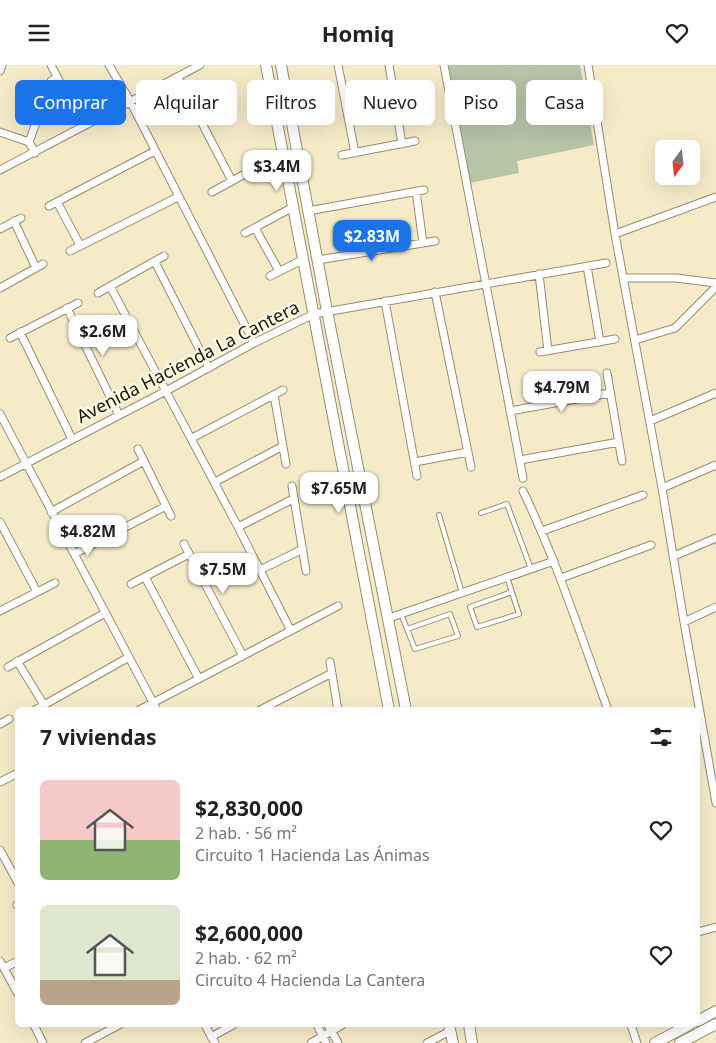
<!DOCTYPE html>
<html lang="es">
<meta charset="utf-8">
<style>
body{margin:0;font-family:"Noto Sans",sans-serif;background:#f6f6f6;color:#222;height:100vh;display:flex;flex-direction:column;font-size:19px;white-space:nowrap}
*{box-sizing:border-box;margin:0}
p{font-size:16px;color:#767676}
.icon{flex:none;width:28px;height:28px;fill:none;stroke:currentColor;stroke-width:2;stroke-linecap:round;stroke-linejoin:round}
.map{position:relative;flex:1;overflow:hidden}
.drawer{position:absolute;left:15px;top:642px;width:685px;height:320px;display:flex;flex-direction:column;background:#fff;border-radius:8px;box-shadow:0 5px 20px #0002}
.drawer>*{flex:none}
.guide{position:absolute;left:15px;top:15px;width:686px;height:45px;display:flex;gap:10px}
.needle{width:32px;rotate:195deg}
.buttons{position:absolute;left:655px;top:75px;display:grid;gap:10px}
.buttons a{display:grid;place-items:center;width:45px;height:45px;border-radius:8px;background:#fff;box-shadow:0 5px 20px #0002;font-size:25px}
.price{position:absolute;translate:-50% -42px;padding:0 11px;border-radius:10px;background:#fff;color:#222;font-size:16px;line-height:32px;filter:drop-shadow(0 1px 2px #0008)}
.price::after{content:'';position:absolute;left:50%;top:30px;width:15px;height:11px;margin-left:-8px;background:inherit;clip-path:polygon(0 0,100% 0,50% 100%)}
.price.selected{background:#1a73e8;color:#fff}
ul{padding:0;list-style:none}
li{display:flex;align-items:center;gap:15px;height:125px;padding:0 25px}
li span{display:grid;place-items:center;flex:none;width:140px;height:100px;border-radius:8px;color:#555}
li>.icon{margin-inline-start:auto}
span .icon{width:60px;height:60px;fill:#fffc;stroke-width:1}
li b{font-size:21px}
h2{display:flex;justify-content:space-between;align-items:center;height:60px;padding:0 25px;font-size:21px}
.tag{padding:0 18px;border-radius:8px;background:#fff;box-shadow:0 5px 20px #0002;font-size:18px;line-height:45px}
.tag.selected{background:#1a73e8;color:#fff}
header{display:flex;justify-content:space-between;align-items:center;height:65px;padding:0 25px;background:#fff;font-size:22px;font-weight:700}
.map>svg:first-child{display:block}
.green{fill:#b7c4a8}
.lines{fill:none;stroke-linecap:round;stroke-linejoin:round}
.lane-casing{stroke:#968c6d;stroke-width:6}
.street-casing{stroke:#968c6d;stroke-width:9}
.secondary-casing{stroke:#968c6d;stroke-width:12}
.lane{stroke:#fff;stroke-width:4}
.street{stroke:#fff;stroke-width:7}
.secondary{stroke:#fff;stroke-width:10}
.labels{text-anchor:middle;stroke-width:5;stroke-linejoin:round;paint-order:stroke}
.street-label{font-size:18px;fill:#191509;stroke:#fff9e4}
</style>
<header><svg class="icon" aria-label="menu" viewBox="0 0 24 24"><path d="M4 6h16M4 12h16M4 18h16"/></svg>Homiq<svg class="icon" aria-label="heart" viewBox="0 0 24 24"><path d="M12 20l-8-8c-3-5 5-10 8-4 3-6 11-1 8 4z"/></svg></header>
<div class="map">
<svg width="716" height="978" viewBox="0 0 716 978">
<rect width="100%" height="100%" fill="#f6ebc9"/>
<path class="green" d="M 447,0 L 580,0 L 594,80 L 517,96 L 519,108 L 470,118 Z"/>
<g class="lines">
<defs>
<path id="lane" d="M 481,448 L 507,439 L 531,504
M 439,450 L 462,528
M 507,512 L 519,549 L 477,562 L 470,542 L 512,527
M 401,549 L 415,584 L 458,571 L 450,549 L 407,564"/>
<path id="street" d="M 51,0 L 63,23
M 109,0 L 130,36 L 254,278
M 338,0 L 355,88
M 389,0 L 402,79
M 444,0 L 523,413
M 588,0 L 615,169 L 662,423 L 684,557 L 716,738
M 0,6 L 2,0
M 178,12 L 232,116
M 0,67 L 29,77 L 35,88
M 29,77 L 51,16 L 57,12
M 342,90 L 415,76
M 0,105 L 200,0
M 416,126 L 423,178
M 212,127 L 243,110
M 57,137 L 80,180
M 49,141 L 155,86
M 308,146 L 424,125
M 14,156 L 36,203
M 255,163 L 279,206
M 0,164 L 21,153
M 245,168 L 293,142
M 615,169 L 716,132
M 70,186 L 178,132
M 318,195 L 435,176
M 155,197 L 209,303
M 587,201 L 600,277
M 539,209 L 548,286
M 270,211 L 302,195
M 623,213 L 676,213 L 716,218
M 110,221 L 238,462 L 291,566
M 0,223 L 43,199
M 435,227 L 471,402
M 98,228 L 164,191
M 385,236 L 417,411
M 67,243 L 119,350
M 20,267 L 72,374
M 10,273 L 78,238
M 635,275 L 675,263 L 716,222
M 540,287 L 615,274
M 607,308 L 622,396
M 274,330 L 286,399
M 510,346 L 610,328
M 0,349 L 157,645
M 650,356 L 716,328
M 192,373 L 283,325
M 138,384 L 171,451
M 520,395 L 619,377
M 415,397 L 468,387
M 0,412 L 166,326 L 254,278 L 314,249 L 606,198
M 215,417 L 283,381
M 292,421 L 306,506
M 662,423 L 716,400
M 523,426 C 557,497 581,571 608,645
M 51,447 L 144,396
M 0,457 L 37,527
M 238,462 L 293,434
M 542,466 L 643,430
M 184,479 L 243,591
M 74,489 L 166,441
M 674,491 L 716,473
M 260,505 L 303,484
M 145,512 L 199,614
M 561,513 L 651,480
M 131,519 L 189,489
M 0,546 L 55,518
M 389,553 L 554,496
M 684,557 L 716,542
M 17,596 L 44,640
M 330,597 L 338,645
M 8,602 L 105,548
M 35,645 L 129,592
M 139,645 L 338,541
M 260,645 L 332,608
M 0,659 L 9,654
M 0,717 L 18,708
M 0,785 L 18,818
M 17,840 L 18,839
M 698,867 L 716,862
M 0,896 L 18,929
M 4,903 L 18,896
M 34,960 L 43,978
M 317,960 L 326,978
M 328,960 L 338,978
M 631,960 L 637,978
M 206,962 L 215,978
M 211,972 L 233,960
M 85,978 L 119,960
M 311,978 L 342,960
M 427,978 L 450,966"/>
<path id="secondary" d="M 266,0 L 389,645
M 281,0 L 327,246 L 406,645
M 698,956 L 716,946
M 449,960 L 453,978
M 469,960 L 472,978
M 655,978 L 689,960
M 680,978 L 716,959"/>
</defs>
<use href="#lane" class="lane-casing"/>
<use href="#street" class="street-casing"/>
<use href="#secondary" class="secondary-casing"/>
<use href="#lane" class="lane"/>
<use href="#street" class="street"/>
<use href="#secondary" class="secondary"/>
</g>
<g class="labels">
<g class="street-label">
<text transform="translate(188 297) rotate(-27)" y="6">Avenida Hacienda La Cantera</text>
</g>
</g>
</svg>
<div class="buttons">
<a><svg class="needle" viewBox="-14 -14 28 28"><path d="M0-13l5 13h-10z" fill="#e53935"/><path d="M0 13l5-13h-10z" fill="#767676"/></svg></a>
</div>
<b class="price" style="left:277px;top:127px">$3.4M</b>
<b class="price selected" style="left:372px;top:197px">$2.83M</b>
<b class="price" style="left:103px;top:292px">$2.6M</b>
<b class="price" style="left:562px;top:348px">$4.79M</b>
<b class="price" style="left:339px;top:449px">$7.65M</b>
<b class="price" style="left:88px;top:492px">$4.82M</b>
<b class="price" style="left:223px;top:530px">$7.5M</b>
<div class="guide">
<a class="tag selected">Comprar</a>
<a class="tag">Alquilar</a>
<a class="tag">Filtros</a>
<a class="tag">Nuevo</a>
<a class="tag">Piso</a>
<a class="tag">Casa</a>
</div>
<section class="drawer">
<h2>7 viviendas<svg class="icon" aria-label="filters" viewBox="0 0 24 24"><path d="M4 7h16M4 17h16"/><circle cx="9" cy="7" r="2"/><circle cx="15" cy="17" r="2"/></svg></h2>
<ul>
<li><span style="background:linear-gradient(#f6c9c9 60%,#8fb573 0)"><svg class="icon" aria-label="home" viewBox="0 0 24 24"><path d="M3 11l9-7 9 7M6 9v11h12V9"/></svg></span><div><b>$2,830,000</b><p>2 hab. · 56 m²</p><p>Circuito 1 Hacienda Las Ánimas</p></div><svg class="icon" aria-label="heart" viewBox="0 0 24 24"><path d="M12 20l-8-8c-3-5 5-10 8-4 3-6 11-1 8 4z"/></svg></li>
<li><span style="background:linear-gradient(#dfe7d0 75%,#b9a48a 0)"><svg class="icon" aria-label="home" viewBox="0 0 24 24"><path d="M3 11l9-7 9 7M6 9v11h12V9"/></svg></span><div><b>$2,600,000</b><p>2 hab. · 62 m²</p><p>Circuito 4 Hacienda La Cantera</p></div><svg class="icon" aria-label="heart" viewBox="0 0 24 24"><path d="M12 20l-8-8c-3-5 5-10 8-4 3-6 11-1 8 4z"/></svg></li>
</ul>
</section>
</div>
